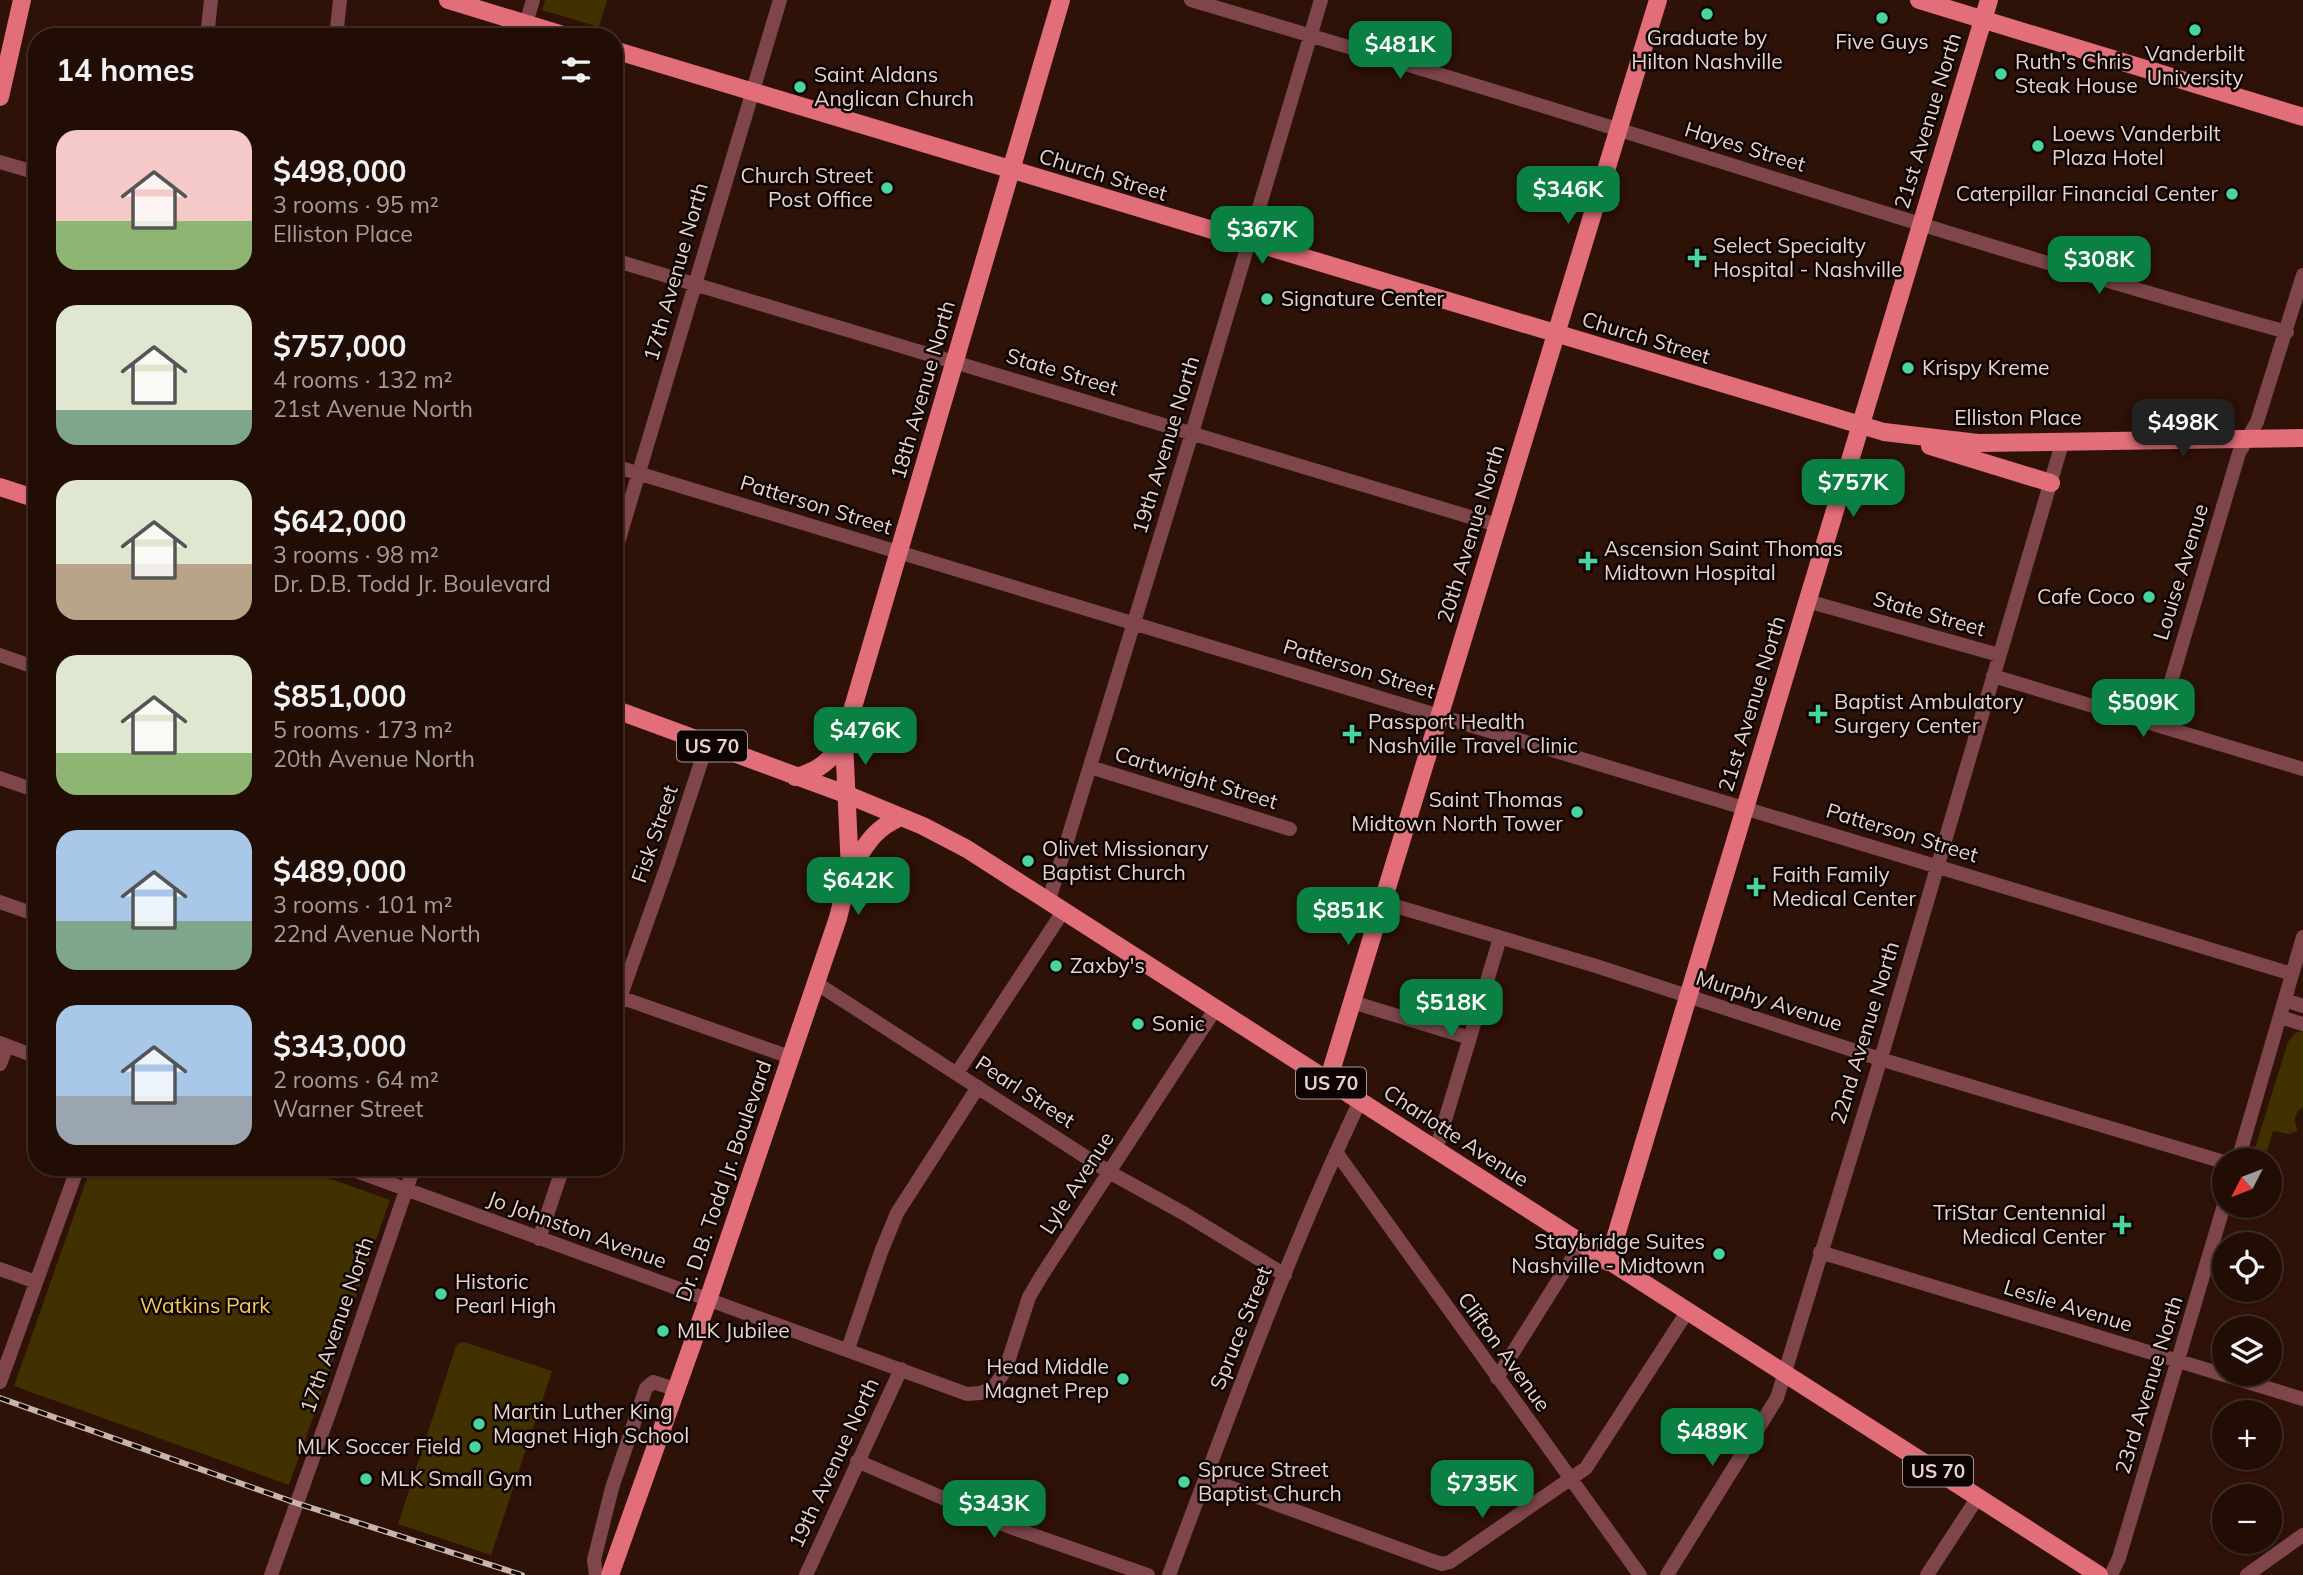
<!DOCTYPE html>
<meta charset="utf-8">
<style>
body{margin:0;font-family:Mulish,sans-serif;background:#2a160f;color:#f1f3f6;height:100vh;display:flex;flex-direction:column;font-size:26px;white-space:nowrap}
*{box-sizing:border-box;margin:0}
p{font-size:23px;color:#a29c9a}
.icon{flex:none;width:38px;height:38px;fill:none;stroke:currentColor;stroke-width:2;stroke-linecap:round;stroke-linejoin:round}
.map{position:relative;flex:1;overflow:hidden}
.panel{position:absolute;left:28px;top:28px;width:595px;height:1148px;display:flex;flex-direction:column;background:#220d05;border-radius:28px;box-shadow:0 2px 5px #0004,0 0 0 2px #3f2d27}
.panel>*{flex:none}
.needle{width:46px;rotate:228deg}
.controls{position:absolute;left:2212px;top:1148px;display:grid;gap:14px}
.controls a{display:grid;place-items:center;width:70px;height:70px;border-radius:50%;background:#220d05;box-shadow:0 2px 5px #0004,0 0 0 2px #3f2d27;font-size:35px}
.price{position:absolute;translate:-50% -60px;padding:0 16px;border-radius:14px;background:#0b8043;color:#fff;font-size:23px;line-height:46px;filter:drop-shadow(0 2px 4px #0008)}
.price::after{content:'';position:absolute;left:50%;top:42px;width:21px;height:16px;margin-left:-10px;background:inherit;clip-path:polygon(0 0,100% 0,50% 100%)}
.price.active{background:#222;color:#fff}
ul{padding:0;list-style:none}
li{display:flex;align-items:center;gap:21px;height:175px;padding:0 28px}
li span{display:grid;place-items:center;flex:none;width:196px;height:140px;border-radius:21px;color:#555}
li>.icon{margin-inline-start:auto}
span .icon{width:84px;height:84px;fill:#fffc;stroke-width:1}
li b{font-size:30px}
h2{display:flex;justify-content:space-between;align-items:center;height:84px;padding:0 28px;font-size:30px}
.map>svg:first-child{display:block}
.green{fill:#413100}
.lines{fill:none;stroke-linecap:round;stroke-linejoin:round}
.minor{stroke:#7e464b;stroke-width:14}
.major{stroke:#e26e7a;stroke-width:18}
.rail-casing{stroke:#c8b2aa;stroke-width:6}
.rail{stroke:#0d0302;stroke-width:3.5;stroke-dasharray:10;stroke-linecap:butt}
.poi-dot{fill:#49d49d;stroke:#0d0302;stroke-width:2.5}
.labels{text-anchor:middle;stroke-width:5;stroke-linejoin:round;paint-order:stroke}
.shield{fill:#0d0302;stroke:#a6958f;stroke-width:2}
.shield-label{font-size:19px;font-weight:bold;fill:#e7d3cb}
.poi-label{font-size:21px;fill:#e7d3cb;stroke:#0d0302;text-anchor:start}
.street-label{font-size:21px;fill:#e7d3cb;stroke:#0d0302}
.park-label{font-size:21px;fill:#f5cc59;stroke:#0d0302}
</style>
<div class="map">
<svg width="2303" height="1575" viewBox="0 0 2303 1575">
<rect width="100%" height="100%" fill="#2e1107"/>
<path class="green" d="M 545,0 L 607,0 L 599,27 L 542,10 Z
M 2303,1031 L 2303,1107 C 2294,1113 2293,1121 2298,1131 L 2289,1134 L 2273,1131 L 2267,1151 L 2255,1148 L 2288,1042 L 2295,1033 Z
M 91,1167 L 297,1167 L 390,1200 L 289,1485 L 14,1386 Z
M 464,1342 L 552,1371 L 491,1555 L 398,1524 L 456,1346 L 459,1343 Z"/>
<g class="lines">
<path class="minor" d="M 1191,0 C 1329,41 1467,82 1604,125 C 1831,196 2057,269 2287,332
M 526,23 L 533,0
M 207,37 L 211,0
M 336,37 L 340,0
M 0,162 L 37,173
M 614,260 L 1497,525
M 614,466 L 2292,974
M 614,556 L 780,0
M 1807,601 L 1999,655
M 0,655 L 37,668
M 1993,676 L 2303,769
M 2158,725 L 2239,453 L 2257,422 L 2303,275
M 1090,767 L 1290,829
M 0,778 L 37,791
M 1049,900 L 1192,433 L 1321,0
M 0,902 L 37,915
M 1382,902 L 1596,966 L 1880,1059 L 2224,1162
M 816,983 L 1109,1172 L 1185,1214 L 1285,1275
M 614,995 L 790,1057
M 2285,1000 L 2303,1006
M 1352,1002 L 1470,1038
M 614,1015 L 668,863 L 707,744
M 2280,1017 L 2303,1024
M 0,1043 L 37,1057
M 0,1064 L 7,1046
M 957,1073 L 1064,910
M 1436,1150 L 1500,938
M 1336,1152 L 1640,1575
M 2238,1160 L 2303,937
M 345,1167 L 967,1394 L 980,1393 L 992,1389 L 1005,1371 L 1029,1297 L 1042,1275 L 1216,1008
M 539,1239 L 563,1167
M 1820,1252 L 2303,1399
M 0,1269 L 36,1282
M 848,1349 L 881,1252 L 897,1213 L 978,1087
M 1497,1378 L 1581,1244
M 0,1382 L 78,1167
M 857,1461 L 1010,1527 L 1148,1575
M 1205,1478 L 1430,1560 L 1442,1564 L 1450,1562 L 1586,1468 L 1687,1312
M 271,1575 L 335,1397 L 414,1167
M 596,1575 L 594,1560 L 612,1488 L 646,1388 L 653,1382 L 675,1389
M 806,1575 L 901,1369
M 1169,1575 C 1229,1416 1287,1255 1360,1101
M 1667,1575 L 1777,1398 L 1884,1048 L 2063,440
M 1927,1575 L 1978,1497
M 2111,1575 L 2119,1558 L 2224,1205
M 2247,1575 L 2303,1535"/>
<path class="major" d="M 448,0 L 570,37
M 1919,0 L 2303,117
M 614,50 L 1884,432 L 1978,443 L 2303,438
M 0,97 L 22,0
M 1930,446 L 2051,483
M 0,487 L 37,499
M 614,709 L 848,795 L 923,826 L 967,849 L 2099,1575
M 795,777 C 818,772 831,760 844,741
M 850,870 C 866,845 873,829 901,817
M 1328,1081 L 1658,0
M 1608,1262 L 1989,0
M 610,1575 L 708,1300 L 838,918 L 850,870 L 844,741 L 849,721 L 1061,0"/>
<defs>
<path id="rail" d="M 0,1398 L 296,1503 L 522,1575"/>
</defs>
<use href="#rail" class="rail-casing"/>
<use href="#rail" class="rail"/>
</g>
<g class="poi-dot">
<circle cx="1707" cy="14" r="7"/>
<circle cx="1882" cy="18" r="7"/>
<circle cx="2195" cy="30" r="7"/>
<circle cx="2001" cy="74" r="7"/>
<circle cx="800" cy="87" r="7"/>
<circle cx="2038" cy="146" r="7"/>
<circle cx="887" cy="188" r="7"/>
<circle cx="2232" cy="194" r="7"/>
<path d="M1693.5 247.5h7v7h7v7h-7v7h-7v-7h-7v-7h7z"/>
<circle cx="1267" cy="299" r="7"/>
<circle cx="1908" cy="368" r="7"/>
<path d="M1584.5 550.5h7v7h7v7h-7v7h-7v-7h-7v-7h7z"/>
<circle cx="2149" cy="597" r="7"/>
<path d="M1814.5 703.5h7v7h7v7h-7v7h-7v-7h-7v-7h7z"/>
<path d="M1348.5 723.5h7v7h7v7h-7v7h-7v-7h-7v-7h7z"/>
<circle cx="1577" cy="812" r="7"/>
<circle cx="1028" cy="861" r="7"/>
<path d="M1752.5 876.5h7v7h7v7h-7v7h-7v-7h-7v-7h7z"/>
<circle cx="1056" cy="966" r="7"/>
<circle cx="1138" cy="1024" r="7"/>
<path d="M2118.5 1214.5h7v7h7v7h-7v7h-7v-7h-7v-7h7z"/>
<circle cx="1719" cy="1254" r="7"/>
<circle cx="441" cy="1294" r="7"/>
<circle cx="663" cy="1331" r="7"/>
<circle cx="1123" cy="1379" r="7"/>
<circle cx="479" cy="1424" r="7"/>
<circle cx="475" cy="1447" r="7"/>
<circle cx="366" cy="1479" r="7"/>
<circle cx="1184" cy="1482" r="7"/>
</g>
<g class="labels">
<g class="shield">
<rect x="677" y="730.5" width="70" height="31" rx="5"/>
<rect x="1296" y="1067.5" width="70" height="31" rx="5"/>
<rect x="1903" y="1455.5" width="70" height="31" rx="5"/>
</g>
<g class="shield-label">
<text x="712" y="753">US 70</text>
<text x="1331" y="1090">US 70</text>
<text x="1938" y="1478">US 70</text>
</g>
<g class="poi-label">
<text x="1707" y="45" text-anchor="middle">Graduate by<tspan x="1707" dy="24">Hilton Nashville</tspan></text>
<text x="1882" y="49" text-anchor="middle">Five Guys</text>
<text x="2195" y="61" text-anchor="middle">Vanderbilt<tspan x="2195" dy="24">University</tspan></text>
<text x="2015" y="69">Ruth's Chris<tspan x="2015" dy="24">Steak House</tspan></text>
<text x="814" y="82">Saint Aldans<tspan x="814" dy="24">Anglican Church</tspan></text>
<text x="2052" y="141">Loews Vanderbilt<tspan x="2052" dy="24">Plaza Hotel</tspan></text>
<text x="873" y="183" text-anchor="end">Church Street<tspan x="873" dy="24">Post Office</tspan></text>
<text x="2218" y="201" text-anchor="end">Caterpillar Financial Center</text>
<text x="1713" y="253">Select Specialty<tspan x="1713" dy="24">Hospital - Nashville</tspan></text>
<text x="1281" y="306">Signature Center</text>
<text x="1922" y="375">Krispy Kreme</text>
<text x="1604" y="556">Ascension Saint Thomas<tspan x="1604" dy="24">Midtown Hospital</tspan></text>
<text x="2135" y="604" text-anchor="end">Cafe Coco</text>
<text x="1834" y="709">Baptist Ambulatory<tspan x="1834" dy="24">Surgery Center</tspan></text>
<text x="1368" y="729">Passport Health<tspan x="1368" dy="24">Nashville Travel Clinic</tspan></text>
<text x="1563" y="807" text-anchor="end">Saint Thomas<tspan x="1563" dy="24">Midtown North Tower</tspan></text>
<text x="1042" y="856">Olivet Missionary<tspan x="1042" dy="24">Baptist Church</tspan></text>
<text x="1772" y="882">Faith Family<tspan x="1772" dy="24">Medical Center</tspan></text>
<text x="1070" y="973">Zaxby's</text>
<text x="1152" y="1031">Sonic</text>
<text x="2106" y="1220" text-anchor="end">TriStar Centennial<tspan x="2106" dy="24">Medical Center</tspan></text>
<text x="1705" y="1249" text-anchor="end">Staybridge Suites<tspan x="1705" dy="24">Nashville - Midtown</tspan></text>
<text x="455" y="1289">Historic<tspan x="455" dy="24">Pearl High</tspan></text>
<text x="677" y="1338">MLK Jubilee</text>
<text x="1109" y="1374" text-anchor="end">Head Middle<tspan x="1109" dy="24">Magnet Prep</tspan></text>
<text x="493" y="1419">Martin Luther King<tspan x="493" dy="24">Magnet High School</tspan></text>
<text x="461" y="1454" text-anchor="end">MLK Soccer Field</text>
<text x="1198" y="1477">Spruce Street<tspan x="1198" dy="24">Baptist Church</tspan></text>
<text x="380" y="1486">MLK Small Gym</text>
</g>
<g class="street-label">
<text transform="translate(1928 121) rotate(-73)" y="7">21st Avenue North</text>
<text transform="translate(1745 147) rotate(17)" y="7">Hayes Street</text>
<text transform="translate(1103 175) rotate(17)" y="7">Church Street</text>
<text transform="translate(676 272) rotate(-74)" y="7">17th Avenue North</text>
<text transform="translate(1646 338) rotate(17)" y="7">Church Street</text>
<text transform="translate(1062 372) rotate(17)" y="7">State Street</text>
<text transform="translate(923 390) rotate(-74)" y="7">18th Avenue North</text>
<text x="2018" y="425">Elliston Place</text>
<text transform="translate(1166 445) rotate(-73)" y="7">19th Avenue North</text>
<text transform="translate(816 505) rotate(17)" y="7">Patterson Street</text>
<text transform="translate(1471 534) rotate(-73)" y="7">20th Avenue North</text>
<text transform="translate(2181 572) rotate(-73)" y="7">Louise Avenue</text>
<text transform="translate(1929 614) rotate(16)" y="7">State Street</text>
<text transform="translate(1359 669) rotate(17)" y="7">Patterson Street</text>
<text transform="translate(1752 704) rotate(-73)" y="7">21st Avenue North</text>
<text transform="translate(1196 778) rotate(17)" y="7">Cartwright Street</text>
<text transform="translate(1902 833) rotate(17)" y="7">Patterson Street</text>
<text transform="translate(655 834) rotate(-71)" y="7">Fisk Street</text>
<text transform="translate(1769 1001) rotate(18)" y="7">Murphy Avenue</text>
<text transform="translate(1865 1033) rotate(-73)" y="7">22nd Avenue North</text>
<text transform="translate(1025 1092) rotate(33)" y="7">Pearl Street</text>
<text transform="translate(1456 1136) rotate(33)" y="7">Charlotte Avenue</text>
<text transform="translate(724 1181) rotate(-71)" y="7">Dr. D.B. Todd Jr. Boulevard</text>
<text transform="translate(1077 1183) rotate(-57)" y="7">Lyle Avenue</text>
<text transform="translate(577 1230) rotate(20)" y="7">Jo Johnston Avenue</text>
<text transform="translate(2068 1306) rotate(17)" y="7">Leslie Avenue</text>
<text transform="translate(337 1325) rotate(-71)" y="7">17th Avenue North</text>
<text transform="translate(1241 1328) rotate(-68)" y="7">Spruce Street</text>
<text transform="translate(1504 1352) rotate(54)" y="7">Clifton Avenue</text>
<text transform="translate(2149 1385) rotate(-73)" y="7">23rd Avenue North</text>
<text transform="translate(834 1463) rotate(-65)" y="7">19th Avenue North</text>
</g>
<g class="park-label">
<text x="205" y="1313">Watkins Park</text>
</g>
</g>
</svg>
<div class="controls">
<a><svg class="needle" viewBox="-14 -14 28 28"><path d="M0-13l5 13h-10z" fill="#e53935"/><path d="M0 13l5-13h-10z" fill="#a29c9a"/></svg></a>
<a><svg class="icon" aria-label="locate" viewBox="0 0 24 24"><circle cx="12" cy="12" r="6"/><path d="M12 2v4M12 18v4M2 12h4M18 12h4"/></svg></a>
<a><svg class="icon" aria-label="layers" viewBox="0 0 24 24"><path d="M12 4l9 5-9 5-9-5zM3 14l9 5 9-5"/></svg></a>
<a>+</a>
<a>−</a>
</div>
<b class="price" style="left:1400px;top:81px">$481K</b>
<b class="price" style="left:1568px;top:226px">$346K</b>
<b class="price" style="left:1262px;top:266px">$367K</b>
<b class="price" style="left:2099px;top:296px">$308K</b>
<b class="price active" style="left:2183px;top:459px">$498K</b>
<b class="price" style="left:1853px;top:519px">$757K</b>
<b class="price" style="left:2143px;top:739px">$509K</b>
<b class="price" style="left:865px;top:767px">$476K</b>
<b class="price" style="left:858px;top:917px">$642K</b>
<b class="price" style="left:1348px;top:947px">$851K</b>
<b class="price" style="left:1451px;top:1039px">$518K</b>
<b class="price" style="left:1712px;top:1468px">$489K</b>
<b class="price" style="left:1482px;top:1520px">$735K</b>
<b class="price" style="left:994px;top:1540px">$343K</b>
<section class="panel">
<h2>14 homes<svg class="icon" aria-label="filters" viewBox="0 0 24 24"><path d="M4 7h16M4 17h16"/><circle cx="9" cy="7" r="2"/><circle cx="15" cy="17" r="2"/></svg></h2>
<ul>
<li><span style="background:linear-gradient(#f6c9c9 65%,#8fb573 0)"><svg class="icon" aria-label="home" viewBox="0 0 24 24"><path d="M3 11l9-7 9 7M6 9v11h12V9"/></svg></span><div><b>$498,000</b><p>3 rooms · 95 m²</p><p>Elliston Place</p></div></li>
<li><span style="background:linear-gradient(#dfe7d0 75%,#7fa58c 0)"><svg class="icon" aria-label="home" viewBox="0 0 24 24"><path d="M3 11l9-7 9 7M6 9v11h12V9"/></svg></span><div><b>$757,000</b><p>4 rooms · 132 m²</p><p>21st Avenue North</p></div></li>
<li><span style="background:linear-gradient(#dfe7d0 60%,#b9a48a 0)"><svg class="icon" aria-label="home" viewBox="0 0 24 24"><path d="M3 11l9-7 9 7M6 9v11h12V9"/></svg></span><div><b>$642,000</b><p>3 rooms · 98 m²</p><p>Dr. D.B. Todd Jr. Boulevard</p></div></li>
<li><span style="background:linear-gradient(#dfe7d0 70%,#8fb573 0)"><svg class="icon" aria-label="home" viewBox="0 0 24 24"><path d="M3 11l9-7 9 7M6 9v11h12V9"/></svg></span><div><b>$851,000</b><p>5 rooms · 173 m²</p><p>20th Avenue North</p></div></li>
<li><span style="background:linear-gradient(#a9c7e8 65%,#7fa58c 0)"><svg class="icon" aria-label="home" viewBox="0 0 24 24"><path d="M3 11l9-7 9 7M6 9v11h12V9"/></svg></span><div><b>$489,000</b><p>3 rooms · 101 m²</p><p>22nd Avenue North</p></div></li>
<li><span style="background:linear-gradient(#a9c7e8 65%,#9aa5b1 0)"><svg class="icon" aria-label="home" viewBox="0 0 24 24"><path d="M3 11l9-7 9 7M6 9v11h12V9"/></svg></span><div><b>$343,000</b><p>2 rooms · 64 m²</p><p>Warner Street</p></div></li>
</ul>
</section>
</div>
